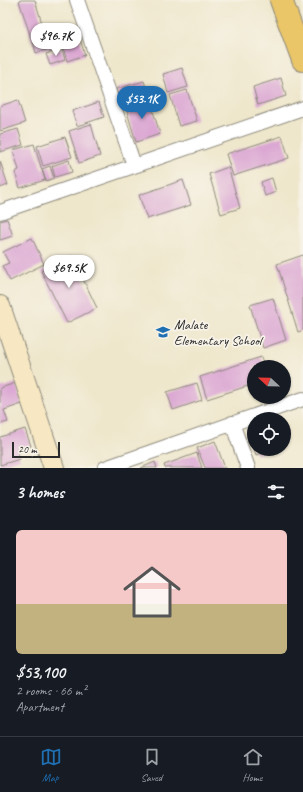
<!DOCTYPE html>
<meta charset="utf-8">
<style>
body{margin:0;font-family:Caveat,sans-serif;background:#242831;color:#f1f3f6;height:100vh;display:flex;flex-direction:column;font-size:15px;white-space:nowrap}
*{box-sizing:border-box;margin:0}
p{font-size:13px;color:#9ea1a6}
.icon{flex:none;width:22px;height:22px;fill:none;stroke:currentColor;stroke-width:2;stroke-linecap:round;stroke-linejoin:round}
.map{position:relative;height:468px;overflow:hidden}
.details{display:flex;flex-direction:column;background:#171b24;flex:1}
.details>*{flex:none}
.needle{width:26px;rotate:292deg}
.fabs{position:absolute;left:247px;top:360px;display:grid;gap:8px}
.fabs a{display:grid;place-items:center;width:44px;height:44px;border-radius:50%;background:#171b24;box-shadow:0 1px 3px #0004;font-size:20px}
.scale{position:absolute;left:12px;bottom:10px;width:48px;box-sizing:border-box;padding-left:4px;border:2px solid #2b2b2b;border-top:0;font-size:11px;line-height:14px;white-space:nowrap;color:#2b2b2b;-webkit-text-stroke:3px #f7f3e8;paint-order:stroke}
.price{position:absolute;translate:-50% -34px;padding:0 9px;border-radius:14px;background:#fff;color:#222;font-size:13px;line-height:26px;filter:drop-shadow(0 1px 2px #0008)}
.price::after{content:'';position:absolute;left:50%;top:24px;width:12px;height:9px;margin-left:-6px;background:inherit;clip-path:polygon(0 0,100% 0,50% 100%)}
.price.selected{background:#1f6fb2;color:#fff}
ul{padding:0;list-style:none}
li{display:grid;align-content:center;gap:8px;height:212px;padding:0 16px}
li span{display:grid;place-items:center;height:124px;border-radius:6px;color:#555}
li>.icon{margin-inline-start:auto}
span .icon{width:72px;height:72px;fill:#fffc;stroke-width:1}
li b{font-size:17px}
h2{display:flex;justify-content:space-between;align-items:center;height:48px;padding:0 16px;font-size:17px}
.menu{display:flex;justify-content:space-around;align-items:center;height:56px;border-top:1px solid #363941;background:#171b24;font-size:11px;color:#9ea1a6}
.menu a{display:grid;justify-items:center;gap:2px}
.menu .selected{color:#1f6fb2}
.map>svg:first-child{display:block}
.building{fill:#dba7d3}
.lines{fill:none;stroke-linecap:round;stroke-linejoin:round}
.street-casing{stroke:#8d897c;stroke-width:16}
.secondary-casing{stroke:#8d897c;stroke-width:22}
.primary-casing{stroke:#8d897c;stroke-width:24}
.street{stroke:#fff;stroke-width:14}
.secondary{stroke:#f7e8c3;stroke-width:20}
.primary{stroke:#eac669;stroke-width:22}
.labels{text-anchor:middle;stroke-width:3.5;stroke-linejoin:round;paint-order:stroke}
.poi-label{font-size:14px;fill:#2b2b2b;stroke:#f7f3e8;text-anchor:start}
</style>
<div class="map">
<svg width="303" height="468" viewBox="0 0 303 468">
<rect width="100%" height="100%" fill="#f7f3e8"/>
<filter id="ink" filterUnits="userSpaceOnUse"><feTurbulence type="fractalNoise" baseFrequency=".025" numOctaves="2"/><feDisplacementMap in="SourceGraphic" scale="8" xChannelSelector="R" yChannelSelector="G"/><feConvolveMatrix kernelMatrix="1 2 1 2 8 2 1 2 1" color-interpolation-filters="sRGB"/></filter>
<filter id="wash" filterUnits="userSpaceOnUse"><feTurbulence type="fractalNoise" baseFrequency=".012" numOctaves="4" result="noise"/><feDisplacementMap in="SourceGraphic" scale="16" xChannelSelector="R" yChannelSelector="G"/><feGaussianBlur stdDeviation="0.9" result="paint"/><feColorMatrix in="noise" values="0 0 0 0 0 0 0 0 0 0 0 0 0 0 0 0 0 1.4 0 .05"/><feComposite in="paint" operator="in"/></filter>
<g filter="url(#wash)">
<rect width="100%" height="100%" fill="#efe7cc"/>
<g id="blocks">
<path class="building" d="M 21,0 L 35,0 L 46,37 L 32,41 L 19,1 Z
M 56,35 L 59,46 L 36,53 L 33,42 Z
M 79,36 L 85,55 L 67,61 L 61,41 Z
M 62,49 L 65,60 L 50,65 L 46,54 Z
M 182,68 L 188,87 L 168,93 L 163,74 Z
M 281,78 L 286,96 L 258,105 L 253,87 Z
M 144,81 L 149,97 L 121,105 L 116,89 Z
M 187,90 L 197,121 L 179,126 L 170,95 Z
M 149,98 L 160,134 L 136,142 L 125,105 Z
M 18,100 L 25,123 L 0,131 L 0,106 Z
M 99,102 L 104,117 L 77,126 L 72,111 Z
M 91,124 L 100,156 L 79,163 L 69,131 Z
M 18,129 L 23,145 L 0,152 L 0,134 Z
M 282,136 L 289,158 L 233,176 L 226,154 Z
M 65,137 L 72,157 L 43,166 L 37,146 Z
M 34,144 L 45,180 L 20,188 L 15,172 L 19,170 L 13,150 Z
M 69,160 L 72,172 L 55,177 L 52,166 Z
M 0,161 L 8,185 L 0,188 Z
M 50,166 L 54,178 L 46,181 L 42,169 Z
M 228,167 L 240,208 L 221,214 L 209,174 Z
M 272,178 L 276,192 L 265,196 L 261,182 Z
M 183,180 L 191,205 L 147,219 L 139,195 Z
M 7,219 L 13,236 L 0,240 L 0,221 Z
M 32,238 L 44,264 L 10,281 L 2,266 L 9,263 L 3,252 Z
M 303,255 L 303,330 L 298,332 L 277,264 Z
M 72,256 L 97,308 L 67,323 L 41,271 Z
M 273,298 L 286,340 L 263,348 L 250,305 Z
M 261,357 L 264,367 L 254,367 L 254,384 L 207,399 L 200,377 Z
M 16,383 L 22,404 L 4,410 L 8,422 L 0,424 L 0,388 Z
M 197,383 L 202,400 L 173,410 L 167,392 Z
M 254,427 L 254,448 L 247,430 Z
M 25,429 L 31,446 L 17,451 L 20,459 L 0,465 L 0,437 Z
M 215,441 L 225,468 L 205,468 L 197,448 Z
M 254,449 L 271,449 L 256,455 Z
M 197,453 L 202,468 L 165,468 L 164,465 Z
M 155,462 L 157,468 L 141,468 Z"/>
</g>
</g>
<g filter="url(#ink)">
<use href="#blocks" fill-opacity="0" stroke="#8d897c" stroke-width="1"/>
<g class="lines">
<defs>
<path id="street" d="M 77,0 L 134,165
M 0,212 L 303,108
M 232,423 L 248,468
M 105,468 L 303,399"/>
<path id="secondary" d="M 0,306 L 54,468"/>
<path id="primary" d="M 281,0 L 303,60"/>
</defs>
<use href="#street" class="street-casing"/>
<use href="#secondary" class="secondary-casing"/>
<use href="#primary" class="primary-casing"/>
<use href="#street" class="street"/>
<use href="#secondary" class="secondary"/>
<use href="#primary" class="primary"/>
</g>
</g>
<defs>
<symbol id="school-bare" viewBox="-9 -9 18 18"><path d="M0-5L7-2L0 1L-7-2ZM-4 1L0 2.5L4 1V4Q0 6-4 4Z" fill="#1f6fb2" stroke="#f7f3e8" stroke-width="2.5" paint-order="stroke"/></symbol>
</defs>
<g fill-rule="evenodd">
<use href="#school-bare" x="153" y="322" width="20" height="20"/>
</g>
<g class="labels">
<g class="poi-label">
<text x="174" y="329">Malate<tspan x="174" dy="16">Elementary School</tspan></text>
</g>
</g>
</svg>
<div class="fabs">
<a><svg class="needle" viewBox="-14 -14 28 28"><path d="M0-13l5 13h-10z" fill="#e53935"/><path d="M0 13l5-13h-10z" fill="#9ea1a6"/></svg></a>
<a><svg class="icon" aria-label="locate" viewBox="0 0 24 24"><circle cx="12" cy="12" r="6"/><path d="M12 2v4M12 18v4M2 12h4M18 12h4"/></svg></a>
</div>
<div class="scale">20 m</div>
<b class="price" style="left:56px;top:57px">$96.7K</b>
<b class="price selected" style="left:142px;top:120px">$53.1K</b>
<b class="price" style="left:69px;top:289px">$69.5K</b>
</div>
<section class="details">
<h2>3 homes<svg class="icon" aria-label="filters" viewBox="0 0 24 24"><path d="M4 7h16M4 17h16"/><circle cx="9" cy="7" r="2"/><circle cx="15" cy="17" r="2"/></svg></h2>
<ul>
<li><span style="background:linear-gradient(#f6c9c9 60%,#c2b280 0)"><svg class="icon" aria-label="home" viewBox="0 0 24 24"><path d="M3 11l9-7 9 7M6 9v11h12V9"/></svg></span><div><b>$53,100</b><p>2 rooms · 66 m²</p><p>Apartment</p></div></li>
</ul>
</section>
<nav class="menu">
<a class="selected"><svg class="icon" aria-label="map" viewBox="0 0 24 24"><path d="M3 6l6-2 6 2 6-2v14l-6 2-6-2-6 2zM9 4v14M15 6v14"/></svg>Map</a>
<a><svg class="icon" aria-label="saved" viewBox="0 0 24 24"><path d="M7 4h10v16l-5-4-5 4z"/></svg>Saved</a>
<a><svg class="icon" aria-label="home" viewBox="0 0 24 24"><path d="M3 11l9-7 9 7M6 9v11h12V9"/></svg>Home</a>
</nav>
